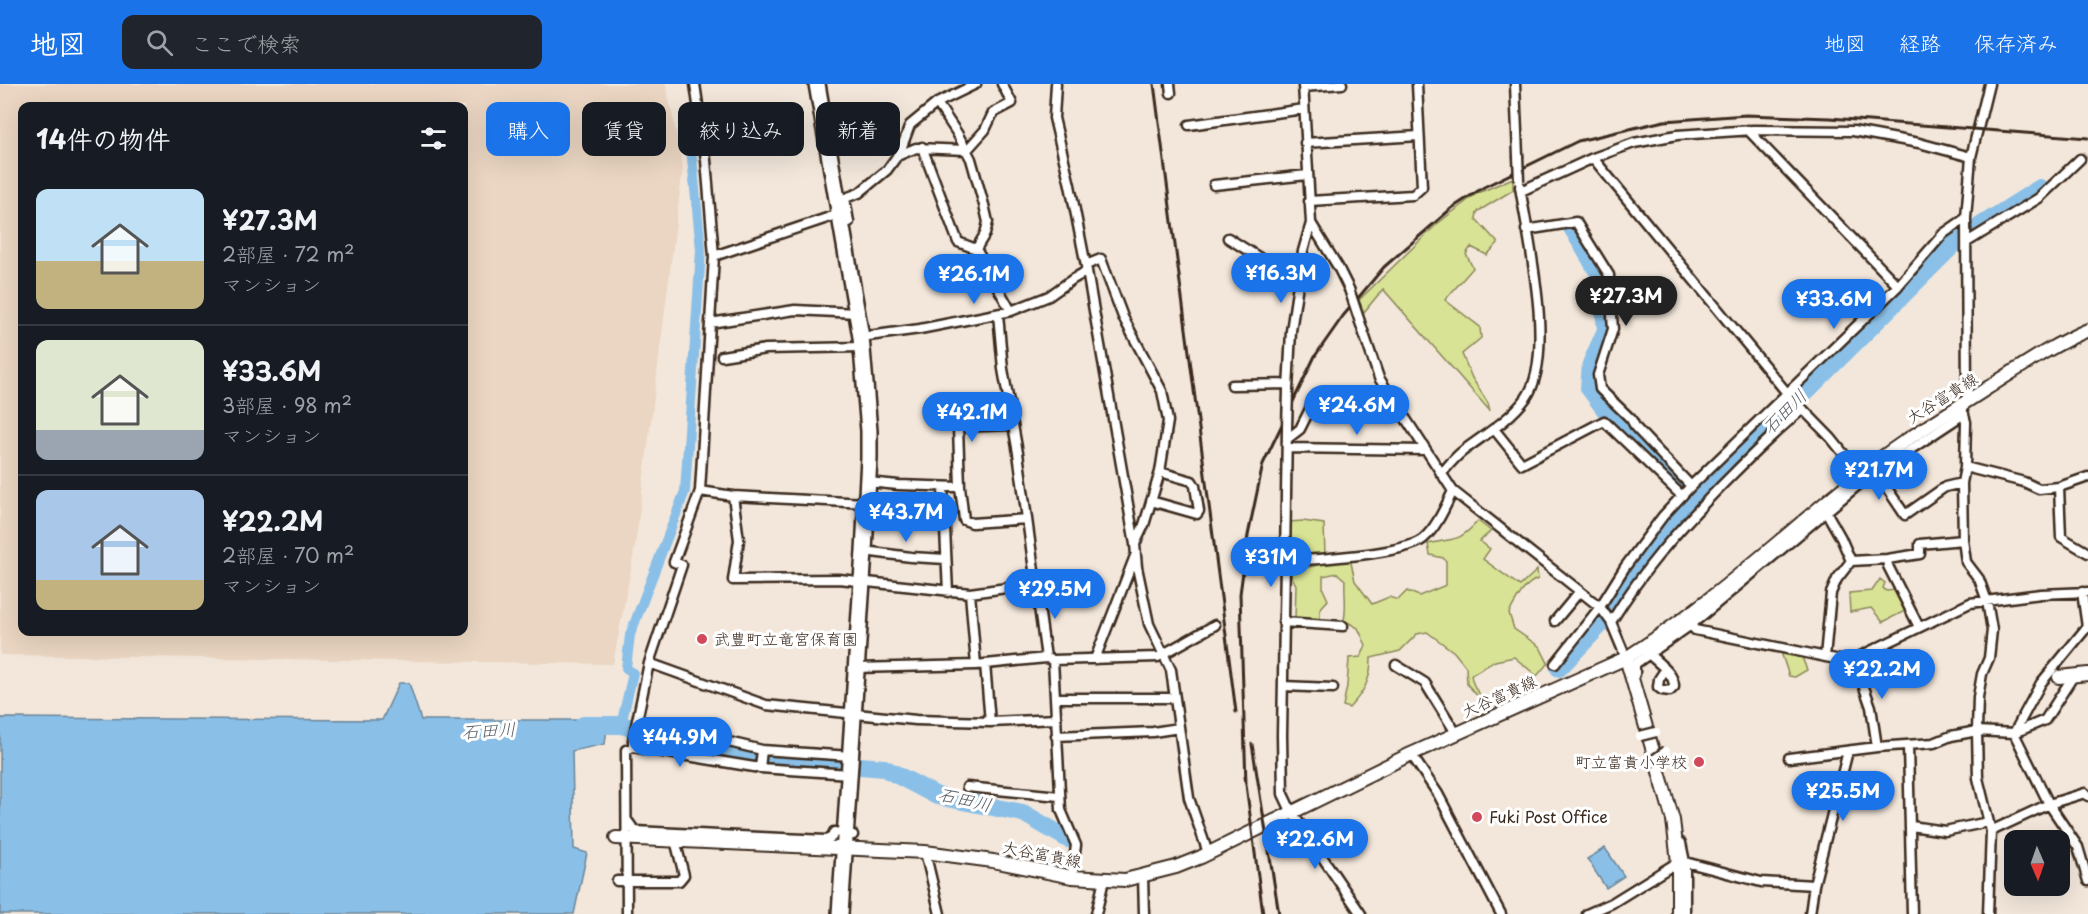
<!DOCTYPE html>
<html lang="ja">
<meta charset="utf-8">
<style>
body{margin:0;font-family:"Playpen Sans","Klee One",sans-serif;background:#20242c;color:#f1f3f6;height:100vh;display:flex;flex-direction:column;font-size:22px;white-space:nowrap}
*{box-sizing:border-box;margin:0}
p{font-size:20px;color:#9ea1a6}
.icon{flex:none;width:33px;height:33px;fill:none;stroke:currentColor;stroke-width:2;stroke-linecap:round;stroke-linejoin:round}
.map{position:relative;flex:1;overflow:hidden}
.sheet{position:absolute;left:18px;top:18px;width:450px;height:534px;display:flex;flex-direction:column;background:#171b24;border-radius:12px;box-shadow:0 6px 24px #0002}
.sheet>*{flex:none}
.top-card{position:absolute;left:486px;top:18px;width:570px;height:54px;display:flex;gap:12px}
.needle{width:39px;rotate:178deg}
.buttons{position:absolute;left:2004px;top:746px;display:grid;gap:12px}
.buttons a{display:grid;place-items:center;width:66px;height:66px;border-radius:12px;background:#171b24;box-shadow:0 6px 24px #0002;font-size:30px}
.price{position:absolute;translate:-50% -51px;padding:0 14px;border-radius:21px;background:#1a73e8;color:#fff;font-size:20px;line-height:39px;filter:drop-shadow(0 2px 3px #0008)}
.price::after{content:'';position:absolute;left:50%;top:36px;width:18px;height:14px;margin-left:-9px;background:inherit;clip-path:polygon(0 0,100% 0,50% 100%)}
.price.active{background:#222;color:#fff}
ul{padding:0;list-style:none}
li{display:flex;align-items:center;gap:18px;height:150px;padding:0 18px}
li+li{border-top:2px solid #363941}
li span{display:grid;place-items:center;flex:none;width:168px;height:120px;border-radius:12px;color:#555}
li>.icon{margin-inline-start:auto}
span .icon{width:72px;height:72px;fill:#fffc;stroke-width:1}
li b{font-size:26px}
h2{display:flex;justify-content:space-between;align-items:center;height:72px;padding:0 18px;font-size:26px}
.pill{padding:0 21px;border-radius:12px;background:#171b24;box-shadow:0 6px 24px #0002;font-size:21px;line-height:54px}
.pill.active{background:#1a73e8;color:#fff}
header{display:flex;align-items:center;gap:36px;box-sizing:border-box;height:84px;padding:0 30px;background:#1a73e8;color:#fff}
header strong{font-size:28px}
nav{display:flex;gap:33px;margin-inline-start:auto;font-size:21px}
.search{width:420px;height:54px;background:#20242c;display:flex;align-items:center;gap:15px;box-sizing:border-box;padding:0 21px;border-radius:12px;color:#9ea1a6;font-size:22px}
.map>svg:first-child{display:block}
.built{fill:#ead6c2;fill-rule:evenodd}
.green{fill:#d8e395;stroke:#8a865a;stroke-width:1.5}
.water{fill:#8ac0e8;stroke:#6a8497;stroke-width:1.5}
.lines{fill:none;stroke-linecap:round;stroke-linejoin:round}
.canal{stroke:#8ac0e8;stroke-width:10}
.river{stroke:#8ac0e8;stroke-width:18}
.street-tunnel{stroke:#cec1b5;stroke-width:8;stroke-dasharray:8 4;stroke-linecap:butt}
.street-casing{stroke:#3b2a1e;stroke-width:13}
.secondary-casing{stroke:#3b2a1e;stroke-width:16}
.highway-casing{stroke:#3b2a1e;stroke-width:20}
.street{stroke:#fff;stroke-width:8}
.secondary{stroke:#fff;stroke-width:12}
.highway{stroke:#fff;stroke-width:15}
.rail{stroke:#3b2a1e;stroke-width:3}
.street-bridge-casing{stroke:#3b2a1e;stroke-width:13;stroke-linecap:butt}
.street-bridge{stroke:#fff;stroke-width:8}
.poi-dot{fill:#d1495b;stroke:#fff;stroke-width:2}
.labels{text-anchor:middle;stroke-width:6;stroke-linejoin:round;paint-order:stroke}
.street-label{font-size:16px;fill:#3b2a1e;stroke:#fff}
.poi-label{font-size:16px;fill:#3b2a1e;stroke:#fff;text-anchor:start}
.water-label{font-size:18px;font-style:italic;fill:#575e65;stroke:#fff}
</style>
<header>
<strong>地図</strong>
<div class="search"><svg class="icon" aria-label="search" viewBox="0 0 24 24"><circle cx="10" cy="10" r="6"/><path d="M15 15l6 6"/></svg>ここで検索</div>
<nav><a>地図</a><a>経路</a><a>保存済み</a></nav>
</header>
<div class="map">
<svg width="2088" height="830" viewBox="0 0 2088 830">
<rect width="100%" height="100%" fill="#f3e7db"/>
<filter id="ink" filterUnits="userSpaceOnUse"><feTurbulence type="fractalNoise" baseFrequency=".0167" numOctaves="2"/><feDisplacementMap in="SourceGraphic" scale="12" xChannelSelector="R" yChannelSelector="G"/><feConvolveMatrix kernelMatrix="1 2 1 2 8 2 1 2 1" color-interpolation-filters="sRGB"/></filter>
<g filter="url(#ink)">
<path class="built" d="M 0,0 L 666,0 L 683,84 L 635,463 L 613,580 L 0,571 ZM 22,22 L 464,22 L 464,548 L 22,548 Z"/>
<path class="green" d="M 1513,94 L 1513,106 L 1477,128 L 1476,135 L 1498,159 L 1487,171 L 1471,163 L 1466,170 L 1473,184 L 1445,216 L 1480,243 L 1481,254 L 1462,270 L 1472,294 L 1488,319 L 1490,327 L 1383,205 L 1364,228 L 1359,216 L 1437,140 L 1476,110 Z
M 1303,437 L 1324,440 L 1325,471 L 1288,474 L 1289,438 Z
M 1478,437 L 1491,447 L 1480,457 L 1490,465 L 1483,475 L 1520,502 L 1537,486 L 1538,495 C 1524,499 1516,517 1509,529 L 1514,545 L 1540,563 L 1548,579 L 1537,592 L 1514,573 L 1495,577 L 1471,591 C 1473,603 1479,613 1491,617 L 1490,625 L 1480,630 L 1482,617 L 1467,600 L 1466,583 L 1454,568 L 1427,548 L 1417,550 L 1400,567 L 1371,574 C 1371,596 1364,608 1349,624 L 1343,622 L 1347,602 L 1349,574 L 1361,573 L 1366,561 L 1358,544 L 1344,536 C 1347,522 1344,511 1345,496 L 1337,489 L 1323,492 L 1323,505 L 1328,516 L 1320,525 L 1320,538 L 1295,535 L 1296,501 L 1290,489 L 1300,485 L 1350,474 L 1355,497 L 1372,520 L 1389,513 L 1398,516 L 1407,507 L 1419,512 L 1446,501 L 1446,477 L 1443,474 L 1430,471 L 1428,460 C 1455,453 1457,460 1478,437 Z
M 1880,495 L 1885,499 L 1883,504 L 1886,507 L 1896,506 L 1905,527 L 1883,538 L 1871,524 L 1850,528 L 1849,509 L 1872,507 Z
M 1784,567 L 1801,571 L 1807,586 L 1795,593 L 1789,592 L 1782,571 Z"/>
<path class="water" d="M 399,599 L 409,599 L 421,636 L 608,636 L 605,660 L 572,667 L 574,765 L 587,769 L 574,830 L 0,830 L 0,634 L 382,636 Z
M 1605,764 L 1624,792 L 1606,804 L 1587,775 Z"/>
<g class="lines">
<path class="canal" d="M 621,641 L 633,589 L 626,584 L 630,551 L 685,407 L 701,166 L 691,64"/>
<path class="river" d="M 1571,142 L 1601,193 L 1606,246 L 1591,280 L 1589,304 L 1606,327 L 1683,403
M 1559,584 L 1600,541 L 1652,464 L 1696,417 L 1958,156 L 2040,104
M 583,641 L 621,641 L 713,665 L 758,673
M 764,674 L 837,681
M 860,682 L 884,684 L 937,712 L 1023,729 L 1068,755"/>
<path class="street-tunnel" d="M 2080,75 L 2088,68"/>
<defs>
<path id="street" d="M 695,0 L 706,76 L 714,172 L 700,407 L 674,478 L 682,481 L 649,579 L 766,621 L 916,636 L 990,638 L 1056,635
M 1056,0 L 1054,34 L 1070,101 L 1087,187 L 1135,460 L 1137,483 L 1149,540 L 1171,586 L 1189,714 L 1208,769
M 1170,0 L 1171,9
M 1515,0 L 1518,72
M 1303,3 L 1342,0
M 937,19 L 957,49 L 971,75 L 984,121 L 988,138 L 985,150 L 976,165 L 1011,227
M 1189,41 L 1304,25
M 1748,46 L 1898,202
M 1305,59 L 1419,52
M 922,63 L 958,158 L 976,165
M 897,72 L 916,64 L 967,66 L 985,46 L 993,29 L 1012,19 L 1002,0
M 1593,74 L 1634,59 L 1677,51 L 1753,46 L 1853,47 L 1919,59 L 1971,73
M 1214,101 L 1307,91
M 1521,107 L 1593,74 L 1787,309 L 1831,354 L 1860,390
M 845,114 L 849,138
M 837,117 L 859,109 L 887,86 L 900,68 L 910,41 L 937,19 L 976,0
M 1309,117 L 1413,111 L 1422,103 L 1417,0
M 1966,134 L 1971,73 L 1989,0
M 1311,139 L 1338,183 L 1349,205
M 1526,146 L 1576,138 L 1609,191 L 1613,245 L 1598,291 L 1600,305 L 1631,335 L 1636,344 L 1691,402
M 1228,154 L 1298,198
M 1967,158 L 2039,114 L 2080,75
M 714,172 L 839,130
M 1086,181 L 1101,175 L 1123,233 L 1162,307 L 1168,337 L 1160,388 L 1144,441 L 1135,460
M 998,230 L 1003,285 L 1018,369 L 1046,574
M 1360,238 L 1379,294 L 1453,407 L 1600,523 L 1611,538 L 1626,574
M 710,239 L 795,226 L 857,229
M 861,253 L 920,245 L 1011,227 L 1049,212 L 1073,195 L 1087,187
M 722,272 L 766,265 L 862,263
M 1232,301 L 1288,300
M 1288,306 L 1291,247 L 1303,167 L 1311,139 L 1303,0
M 1961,321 L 1966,338 L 1965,383 L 1962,399 L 1963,456 L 1966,478 L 1979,495 L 1987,517 L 1992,546 L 1989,574 L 1982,590 L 1978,613 L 1977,647 L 1978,694 L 1991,747 L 1988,830
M 1494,345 L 1522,380 L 1604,337 L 1682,412
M 1287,355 L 1300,345 L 1316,313
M 1287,364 L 1426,366
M 1965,383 L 2024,398 L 2039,405 L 2059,403 L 2088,393
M 1876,388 L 1905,431 L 1945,403 L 1962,399
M 1441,390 C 1448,382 1455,373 1463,367 C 1484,351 1510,336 1526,314 C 1556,272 1528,154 1520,103
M 868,398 L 898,401 L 960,403 L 964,436 L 972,439 L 1027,435
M 943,403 L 948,508
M 960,403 L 958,343 L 1012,341
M 2059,403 L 2061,453 L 2088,469
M 700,407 L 733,412
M 1151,417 L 1197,430 L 1199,427 L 1195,402 L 1192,397 L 1160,388
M 866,419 L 733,412 L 739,456 L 733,496 L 839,495 L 970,509 L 1036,500
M 1824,424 L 1841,454 L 1851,477
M 864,467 L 911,473 L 946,475
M 1887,475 L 1888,482 L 1919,543
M 1285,477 L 1287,344
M 2082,508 L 2087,543 L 2041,599 L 2014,649 L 2049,720 L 2078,763 L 2088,797
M 970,509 L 976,581
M 1687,536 L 1695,546 L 1845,577 L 1854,575 L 1970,519 L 2041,510 L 2088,508
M 1555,537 L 1580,507
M 1283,538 L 1343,542
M 1611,538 C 1645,483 1678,446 1723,400 C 1749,374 1774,348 1803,325
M 1647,568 C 1656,578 1675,589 1674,603 L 1670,607 L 1662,606 L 1658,603 L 1659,595 L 1665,586
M 1825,573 L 1831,509 L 1837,495 L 1851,477 L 1887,475 L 1920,470 L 1920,460 L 1963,456
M 1095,575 L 1135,472
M 1854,575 L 1871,623 L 1877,663
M 1053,576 L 1061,726 L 1076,761 L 1072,793
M 985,580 L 990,638
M 1555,580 L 1600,523 L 1625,483 L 1663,432 L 1691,402 L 1898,202 L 1943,150 L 1966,134 L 1967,317
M 1396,581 L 1425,599 L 1456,649
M 856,584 L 976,581 L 1046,574 L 1053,576 L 1158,573 L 1215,541
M 1630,592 L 1635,590 L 1635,580 L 1691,541 L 1863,397 L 1964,330
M 1283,602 L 1333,604
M 1055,614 L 1175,614
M 637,636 L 762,666 L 851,672
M 1056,652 L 1153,648 L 1179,644
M 1908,661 L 1912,830
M 633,663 L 633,656 L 649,579
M 1411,670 L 1438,710 L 1501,830
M 1789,674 L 1877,663 L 1934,659 L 1951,652 L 1977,647 L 2014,649 L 2045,636 L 2074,591
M 760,684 L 850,690
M 967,703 L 1059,712
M 627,736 L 635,747 L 826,756 L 832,753 L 834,748 L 853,751
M 1911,742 L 1945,747 L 1988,738
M 1991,747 L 2049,720 L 2085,709 L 2088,712
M 1681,759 L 1685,778 L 1685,830
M 925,768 L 940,830
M 1143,792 L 1144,830
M 617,797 L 679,797 L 684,791 L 675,756
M 627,830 L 626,666 L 633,663 L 760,684 L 762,666
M 1096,830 L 1104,796
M 1361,830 L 1291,727 L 1283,710 L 1282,651 L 1285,477 C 1312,476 1405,470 1423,455 C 1437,443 1445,423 1453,407
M 1587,830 L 1612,819 L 1678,778 L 1685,778 L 1761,798 L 1814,801
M 1810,830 L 1814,801 L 1848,667"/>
<path id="secondary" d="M 1626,574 L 1673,736 L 1678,778 L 1678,830
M 2059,593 L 2088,590
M 616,754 L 925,768 L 993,777 L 1072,793 L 1125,796 L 1176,783 L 1201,773 L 1411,670 L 1626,574 C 1709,522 1782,453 1858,392 C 1898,359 1943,333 1986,305 C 2019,284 2052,261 2088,246"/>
<path id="highway" d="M 817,0 L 861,253 L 869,347 L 869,374 L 864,467 L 840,830"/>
</defs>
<use href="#street" class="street-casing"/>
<use href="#secondary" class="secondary-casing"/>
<use href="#highway" class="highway-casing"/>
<use href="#street" class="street"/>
<use href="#secondary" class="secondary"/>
<use href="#highway" class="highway"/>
<path class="rail" d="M 1154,0 L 1236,628
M 1252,660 L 1279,830
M 1245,693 L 1263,830
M 1246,700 L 1240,510 L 1248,451 L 1263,380 L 1315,272 L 1343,232 L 1384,183 L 1452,124 L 1484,103 L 1578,57 L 1664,37 L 1746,31 L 1830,34 L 2088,54"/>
<defs>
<path id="street-bridge" d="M 1518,72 L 1519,97
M 1349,205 L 1360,238
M 1287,344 L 1288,306
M 1640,652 L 1656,648
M 1646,681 L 1666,667"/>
</defs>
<use href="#street-bridge" class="street-bridge-casing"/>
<use href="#street-bridge" class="street-bridge"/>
</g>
</g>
<g class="poi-dot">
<circle cx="702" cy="555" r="6"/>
<circle cx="1699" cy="678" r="6"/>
<circle cx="1477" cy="733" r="6"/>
</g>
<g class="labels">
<g class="street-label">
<text transform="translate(1942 314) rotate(-32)" y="6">大谷富貴線</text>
<text transform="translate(1499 612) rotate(-24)" y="6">大谷富貴線</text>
<text transform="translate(1042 770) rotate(11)" y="6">大谷富貴線</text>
</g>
<g class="poi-label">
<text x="714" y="561">武豊町立竜宮保育園</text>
<text x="1687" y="684" text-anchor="end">町立富貴小学校</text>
<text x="1489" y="739">Fuki Post Office</text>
</g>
<g class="water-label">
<text transform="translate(1785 328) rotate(-45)" y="6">石田川</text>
<text transform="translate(489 647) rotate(-3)" y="6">石田川</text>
<text transform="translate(965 716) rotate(13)" y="6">石田川</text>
</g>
</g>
</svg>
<div class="buttons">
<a><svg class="needle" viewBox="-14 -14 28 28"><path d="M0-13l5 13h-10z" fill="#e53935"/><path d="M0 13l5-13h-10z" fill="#9ea1a6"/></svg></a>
</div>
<b class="price" style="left:1281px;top:220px">¥16.3M</b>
<b class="price" style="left:974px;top:221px">¥26.1M</b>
<b class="price active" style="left:1626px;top:243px">¥27.3M</b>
<b class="price" style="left:1834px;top:246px">¥33.6M</b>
<b class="price" style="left:1357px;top:352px">¥24.6M</b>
<b class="price" style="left:972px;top:359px">¥42.1M</b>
<b class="price" style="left:1879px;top:417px">¥21.7M</b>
<b class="price" style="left:906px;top:459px">¥43.7M</b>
<b class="price" style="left:1271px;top:504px">¥31M</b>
<b class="price" style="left:1055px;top:536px">¥29.5M</b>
<b class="price" style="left:1882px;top:616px">¥22.2M</b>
<b class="price" style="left:680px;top:684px">¥44.9M</b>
<b class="price" style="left:1843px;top:738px">¥25.5M</b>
<b class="price" style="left:1315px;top:786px">¥22.6M</b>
<div class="top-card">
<a class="pill active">購入</a>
<a class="pill">賃貸</a>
<a class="pill">絞り込み</a>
<a class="pill">新着</a>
</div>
<section class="sheet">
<h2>14件の物件<svg class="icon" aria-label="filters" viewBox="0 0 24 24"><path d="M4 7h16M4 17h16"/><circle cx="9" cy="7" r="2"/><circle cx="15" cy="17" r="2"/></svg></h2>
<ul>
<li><span style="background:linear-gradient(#bfe0f5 60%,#c2b280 0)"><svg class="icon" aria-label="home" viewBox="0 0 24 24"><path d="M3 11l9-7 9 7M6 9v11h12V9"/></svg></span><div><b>¥27.3M</b><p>2部屋 · 72 m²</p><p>マンション</p></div></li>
<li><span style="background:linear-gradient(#dfe7d0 75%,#9aa5b1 0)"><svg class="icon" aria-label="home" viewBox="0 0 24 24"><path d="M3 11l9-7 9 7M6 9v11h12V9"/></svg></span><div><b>¥33.6M</b><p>3部屋 · 98 m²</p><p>マンション</p></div></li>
<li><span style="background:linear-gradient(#a9c7e8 75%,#c2b280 0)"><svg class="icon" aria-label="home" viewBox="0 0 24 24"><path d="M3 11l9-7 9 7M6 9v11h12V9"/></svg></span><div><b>¥22.2M</b><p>2部屋 · 70 m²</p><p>マンション</p></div></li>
</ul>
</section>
</div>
